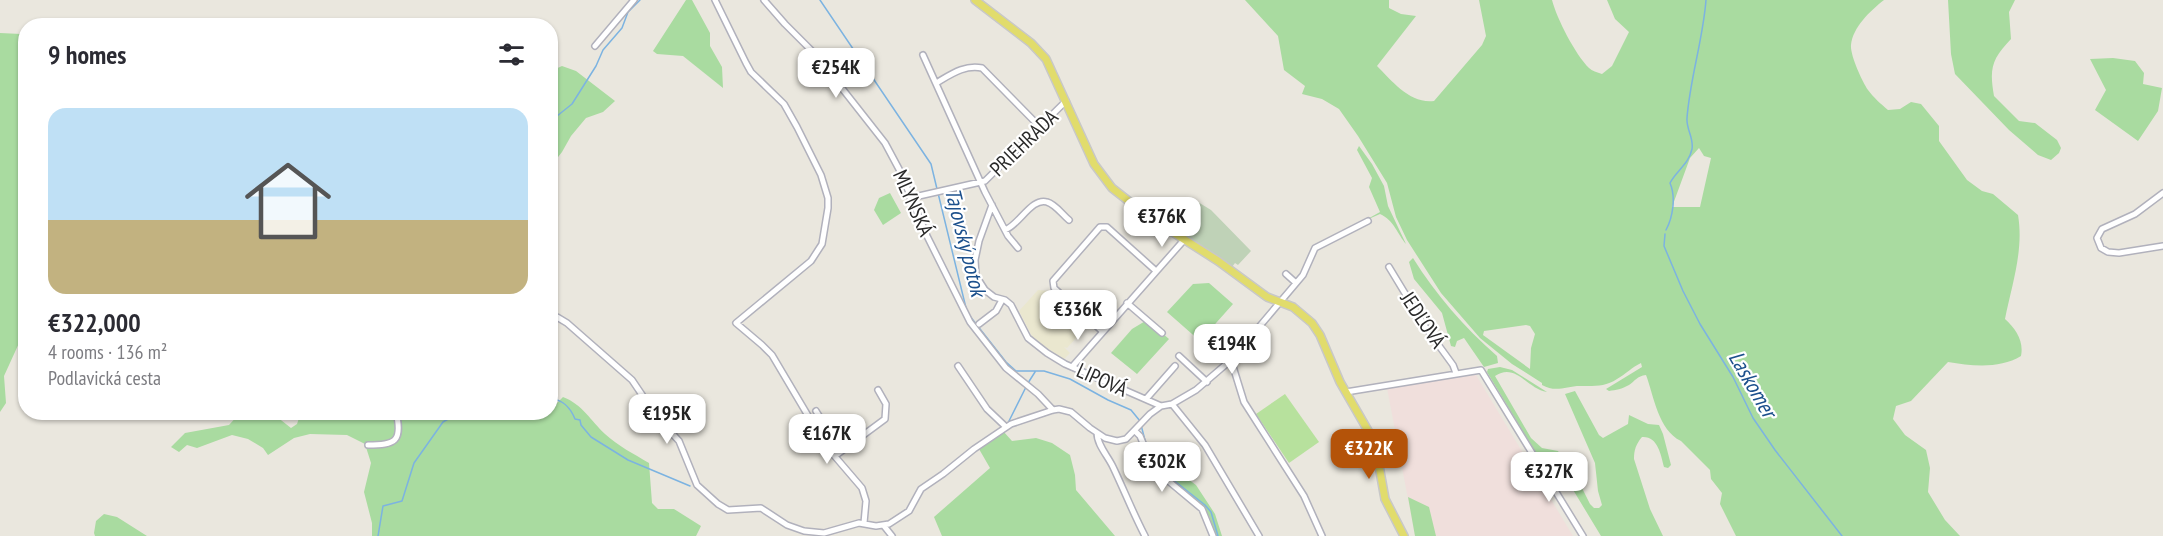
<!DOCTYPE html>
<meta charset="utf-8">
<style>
body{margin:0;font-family:"PT Sans Narrow",sans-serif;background:#f2f2f3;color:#2b2b33;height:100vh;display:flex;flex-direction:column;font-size:22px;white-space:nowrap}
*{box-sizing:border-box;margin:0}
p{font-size:20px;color:#7c7c81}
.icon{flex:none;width:33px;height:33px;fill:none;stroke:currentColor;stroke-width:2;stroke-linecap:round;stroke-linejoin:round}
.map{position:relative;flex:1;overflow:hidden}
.drawer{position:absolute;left:18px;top:18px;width:540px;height:402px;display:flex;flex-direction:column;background:#fff;border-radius:24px;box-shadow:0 2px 4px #0004}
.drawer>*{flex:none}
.price{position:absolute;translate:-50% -51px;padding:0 14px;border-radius:12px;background:#fff;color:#222;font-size:20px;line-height:39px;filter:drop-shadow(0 2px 3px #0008)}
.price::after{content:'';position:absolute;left:50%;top:36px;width:18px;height:14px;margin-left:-9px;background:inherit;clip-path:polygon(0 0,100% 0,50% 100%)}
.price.current{background:#b45309;color:#fff}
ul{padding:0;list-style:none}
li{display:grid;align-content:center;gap:12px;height:318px;padding:0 30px}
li+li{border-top:2px solid #e1e1e2}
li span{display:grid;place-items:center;height:186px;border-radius:18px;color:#555}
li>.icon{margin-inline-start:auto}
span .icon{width:108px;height:108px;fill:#fffc;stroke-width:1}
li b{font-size:26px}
h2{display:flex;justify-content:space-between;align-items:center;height:72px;padding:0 30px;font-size:26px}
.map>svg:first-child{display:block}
.education{fill:#eae7cf}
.medical{fill:#f0dfdc}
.green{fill:#a9dba0;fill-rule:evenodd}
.cemetery{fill:#bfd2b7}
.pitch{fill:#b7e19d}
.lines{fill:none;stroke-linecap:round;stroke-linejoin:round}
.stream{stroke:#7cb3e1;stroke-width:1.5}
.minor-casing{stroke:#b1b1bc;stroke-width:8}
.major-casing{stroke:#c8c8c8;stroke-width:10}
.minor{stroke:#fff;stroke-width:5}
.major{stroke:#e1dc6c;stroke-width:7}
.labels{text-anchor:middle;stroke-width:4.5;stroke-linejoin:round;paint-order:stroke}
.street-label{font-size:21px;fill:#2a2a2a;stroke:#fff}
.water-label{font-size:22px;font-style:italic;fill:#1c508c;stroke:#fff}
</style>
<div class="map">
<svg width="2163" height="536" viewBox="0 0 2163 536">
<rect width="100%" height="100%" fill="#eae7de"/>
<path class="education" d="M 1038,290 L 1049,291 L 1062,303 L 1059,306 L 1085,328 L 1067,348 L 1064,347 L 1070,353 L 1063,360 L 1033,338 L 1019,311 Z"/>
<path class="medical" d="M 1476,375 L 1573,536 L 1415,536 L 1387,388 Z"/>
<path class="green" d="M 686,0 L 692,0 L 710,33 L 710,46 L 722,67 L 723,88 L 683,56 L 657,54 L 653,51 Z
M 1245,0 L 1389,0 L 1389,8 L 1401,14 L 1416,16 L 1377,66 C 1392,81 1410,104 1434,101 L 1482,45 L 1486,36 L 1479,0 L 1552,0 C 1557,19 1575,54 1589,68 C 1592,71 1597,72 1602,74 L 1612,66 L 1629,32 L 1615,19 L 1607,0 L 1884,0 C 1870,11 1853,27 1851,45 C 1850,55 1862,81 1868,90 C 1873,97 1881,104 1888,110 L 1900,109 L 1911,102 L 1921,104 L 1939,126 L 1939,141 L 1967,180 L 1982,191 L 1993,194 L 2018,215 C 2024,250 2012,284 2005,319 C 2016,329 2024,341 2021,356 C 2000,369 1972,366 1948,362 L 1911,401 L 1896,406 L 1893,419 L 1905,435 L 1926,450 L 1930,468 L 1928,492 L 1945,520 L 1960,536 L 1736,536 L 1720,504 L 1722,493 L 1711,479 L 1710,470 L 1681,441 C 1658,430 1654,396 1646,375 C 1637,376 1635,381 1629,385 C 1622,389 1616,390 1609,391 L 1606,389 L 1642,367 L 1641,363 C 1632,367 1626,374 1617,379 C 1605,387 1594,386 1580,386 C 1566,386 1556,393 1542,385 L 1542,383 L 1512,364 L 1480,338 L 1441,293 L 1407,240 L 1396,217 L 1387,183 L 1358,136 L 1339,109 L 1322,99 L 1302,94 L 1305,86 L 1284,70 L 1278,36 ZM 1699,148 L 1704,156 L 1711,158 L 1700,207 L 1672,207 L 1690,158 ZM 1526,325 L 1530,326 L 1535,334 L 1531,348 L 1530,369 L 1483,335 L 1484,331 Z
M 1948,0 L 2015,0 L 2009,12 L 2011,39 C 1992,59 1989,68 1994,96 L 2019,121 L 2035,123 L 2057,140 L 2061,148 L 2059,153 L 2051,160 L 2038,155 L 2009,130 L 1955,74 L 1951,54 Z
M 0,33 L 21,34 L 26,39 L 25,330 L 4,376 L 6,403 L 0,412 Z
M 2113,58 L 2135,61 L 2144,73 L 2143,84 L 2162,88 L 2158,111 L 2138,141 L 2095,110 L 2106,90 L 2090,59 Z
M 562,66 L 576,71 L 615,101 L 603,112 L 586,118 L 571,136 L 562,152 L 551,166 L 551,71 Z
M 1359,146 L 1372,164 L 1384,186 L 1388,206 L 1406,244 C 1398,235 1394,220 1380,214 L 1364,221 L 1380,212 L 1369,187 L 1372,178 L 1357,150 Z
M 890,193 L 901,213 L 883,225 L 874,210 L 879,198 Z
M 1413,258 C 1436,295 1464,327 1497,356 L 1498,363 L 1484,367 L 1464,338 L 1457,341 L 1455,347 L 1451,346 L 1442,313 L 1414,279 L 1409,262 Z
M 1209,283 L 1233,304 L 1200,341 L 1167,312 L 1193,284 Z
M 1147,320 L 1169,339 L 1137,374 L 1111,353 L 1132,329 Z
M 1500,367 L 1512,370 L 1547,392 C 1527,389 1516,362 1495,376 L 1531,438 L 1542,448 L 1558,451 L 1583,490 L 1590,504 L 1594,508 L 1599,508 L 1602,505 L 1598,491 L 1595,463 L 1565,394 L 1575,391 L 1599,435 L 1603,438 L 1628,424 L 1629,415 L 1648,424 L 1659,425 L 1663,434 L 1671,465 L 1668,468 L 1664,467 C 1661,455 1658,436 1642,437 C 1636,444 1634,450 1634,459 L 1650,509 L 1663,536 L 1601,536 L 1555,460 L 1536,453 L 1487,372 L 1488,369 Z
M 563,397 C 582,404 591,421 605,434 C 618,446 634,454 649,463 L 652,503 L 658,509 L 674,509 L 701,526 L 696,536 L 372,536 L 372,523 L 364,492 L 371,463 L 365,444 L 347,435 L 310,434 L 294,438 L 268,455 L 263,448 L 248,439 L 232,435 L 197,448 L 187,445 L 179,452 L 171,447 L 185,433 L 229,425 L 240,413 L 272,413 L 291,428 L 297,424 L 300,415 L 298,413 L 550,412 L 551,409 Z
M 1003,431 L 1012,441 L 1036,438 L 1052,443 L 1070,455 L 1075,475 L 1076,490 L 1115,536 L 942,536 L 934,517 L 990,468 L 979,449 Z
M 1161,459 L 1196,485 L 1215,514 L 1222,536 L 1216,536 L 1209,516 L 1201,505 L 1167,478 L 1155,463 Z
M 1408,497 L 1429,507 L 1436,536 L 1415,536 Z
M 104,514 L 117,517 L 147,536 L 95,536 L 94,533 L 96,521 Z"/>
<path class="cemetery" d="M 1193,199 L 1211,210 L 1251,251 L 1238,265 L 1235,263 L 1232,267 L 1156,218 L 1169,200 C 1178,206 1184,203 1193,199 Z"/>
<path class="pitch" d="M 1285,394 L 1319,442 L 1289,463 L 1256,414 Z"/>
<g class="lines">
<path class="stream" d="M 820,0 L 931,164 L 937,189
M 550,128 L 557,116 L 572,104 L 596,66 L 603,50 L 622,28 L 628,12 L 640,0
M 938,193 L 966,308
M 1666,230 C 1673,217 1676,197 1670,183 C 1676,171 1689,164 1692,149 C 1694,138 1686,129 1687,118 C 1690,78 1703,40 1706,0
M 1665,234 L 1664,246 L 1683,291 L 1700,324 L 1733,377 L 1753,418 L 1775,450 L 1842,536
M 969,315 L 1006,362 L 1016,371 L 1044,371 L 1070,379 L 1108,400 L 1131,410 L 1140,421
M 1028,383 L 1035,372
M 550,399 C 563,399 571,409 575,419 L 580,420 L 581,425 L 591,437 L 628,460 L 690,486
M 1008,423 L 1026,387
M 1141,425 L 1146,444
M 1149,451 L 1167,475 L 1205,505 L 1211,512 L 1218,536
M 378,536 L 383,506 L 402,501 L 414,463 L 443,422 L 460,412"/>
<defs>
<path id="minor" d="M 715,0 L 746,63 L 751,72 L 784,104 L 797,127 L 821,175 L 828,198 L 828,208 L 822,244 L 811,261 L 736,323 L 762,345 L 772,355 L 826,446 L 862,488 L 866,501 L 864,523
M 764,0 L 785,24 L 815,54 L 885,143 L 900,171 L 927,236 L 970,322 L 1006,368 L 1038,394 L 1053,410
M 595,46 L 634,0
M 923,55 L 985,192 L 1008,236 L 1018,248
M 936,83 C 950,75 965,64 982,68 L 1040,127
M 2163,193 L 2135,214 L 2102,229 L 2097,238 L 2101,248 L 2108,252 L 2119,253 L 2163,246
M 910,198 L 985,181 L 1066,101
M 992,205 L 979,241 L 975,260 L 976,276 L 985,290 L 994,297 L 1005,300 L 1011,305 L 1028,338 L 1047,353 L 1065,364 L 1161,406
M 1005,230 C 1019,225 1032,197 1047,202 C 1055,204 1062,214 1069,220
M 1389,267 L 1426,328 L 1453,365 L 1456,373
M 1286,274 L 1296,283
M 1127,303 L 1162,333
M 550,317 L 557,317 L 567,323 L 632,380 L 657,417 L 679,441 L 697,485 L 718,504 L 728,510 L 761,508 L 787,525 L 804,531 L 824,533 L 859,523 L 876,526 L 889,524 L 909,511 L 921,489 L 943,474 L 974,449 L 1011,424 L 1053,410 L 1059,409 L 1071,412 L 1090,428 L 1105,438 L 1117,441 L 1126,439 L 1150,414 L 1161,406 L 1172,404 L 1196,390 L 1231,360 L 1303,275 L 1315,248 L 1368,221
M 979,324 L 996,311 L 1002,300
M 1102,331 L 1054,288 L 1053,281 L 1100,227 L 1107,227 L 1156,271
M 1179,356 L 1207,382
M 1231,360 L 1244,402 L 1304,496 L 1322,536
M 958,366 L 987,409 L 1006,427
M 1072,367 L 1184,240
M 1346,392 L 1481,370 L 1583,536
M 1146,399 L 1175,366
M 1172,404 L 1205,445 L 1259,536
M 816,411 L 834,440 L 837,454
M 1135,431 L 1140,436 L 1148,455 L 1160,474 L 1202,509 L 1213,536
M 1097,433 C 1097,445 1108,456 1113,467 C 1124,490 1133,513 1145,536
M 368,445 C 395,445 403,442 396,412
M 835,456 L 885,419 L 886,404 L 878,390
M 884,526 L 892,536"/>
<path id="major" d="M 975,0 L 1031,43 L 1046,59 L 1094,164 L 1112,188 L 1149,217 L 1218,261 L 1267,297 L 1293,307 L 1312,323 L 1320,335 L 1340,382 L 1370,434 L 1376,449 L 1385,499 L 1404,536"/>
</defs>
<use href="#minor" class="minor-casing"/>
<use href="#major" class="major-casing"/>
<use href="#minor" class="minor"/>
<use href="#major" class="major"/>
</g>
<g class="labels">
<g class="street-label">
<text transform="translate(1024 143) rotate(-44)" y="7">PRIEHRADA</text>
<text transform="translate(913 203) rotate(66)" y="7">MLYNSKÁ</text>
<text transform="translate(1423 320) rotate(56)" y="7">JEDĽOVÁ</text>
<text transform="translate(1102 380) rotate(24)" y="7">LIPOVÁ</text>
</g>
<g class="water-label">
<text transform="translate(966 242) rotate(76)" y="8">Tajovský potok</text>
<text transform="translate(1753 384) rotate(60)" y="8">Laskomer</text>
</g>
</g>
</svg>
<b class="price" style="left:836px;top:99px">€254K</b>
<b class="price" style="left:1162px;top:248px">€376K</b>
<b class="price" style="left:1078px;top:341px">€336K</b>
<b class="price" style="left:1232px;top:375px">€194K</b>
<b class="price" style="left:667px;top:445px">€195K</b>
<b class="price" style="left:827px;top:465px">€167K</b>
<b class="price current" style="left:1369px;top:480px">€322K</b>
<b class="price" style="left:1162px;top:493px">€302K</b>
<b class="price" style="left:1549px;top:503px">€327K</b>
<section class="drawer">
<h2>9 homes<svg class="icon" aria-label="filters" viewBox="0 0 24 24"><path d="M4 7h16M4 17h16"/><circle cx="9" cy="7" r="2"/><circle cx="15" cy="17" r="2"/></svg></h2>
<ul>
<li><span style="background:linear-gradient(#bfe0f5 60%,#c2b280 0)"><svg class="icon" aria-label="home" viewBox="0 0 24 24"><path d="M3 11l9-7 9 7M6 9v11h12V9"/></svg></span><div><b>€322,000</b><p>4 rooms · 136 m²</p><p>Podlavická cesta</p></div></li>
</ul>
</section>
</div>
